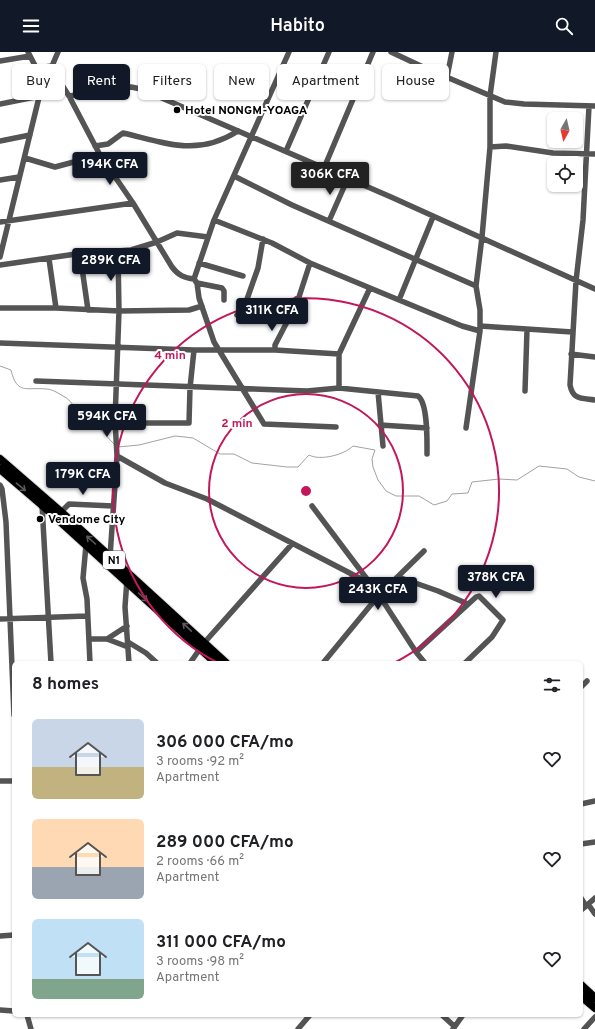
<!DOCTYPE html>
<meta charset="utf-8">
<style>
body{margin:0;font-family:Overpass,sans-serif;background:#f2f2f2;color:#202124;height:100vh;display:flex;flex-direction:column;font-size:15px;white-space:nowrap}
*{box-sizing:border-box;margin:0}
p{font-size:13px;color:#757577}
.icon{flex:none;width:22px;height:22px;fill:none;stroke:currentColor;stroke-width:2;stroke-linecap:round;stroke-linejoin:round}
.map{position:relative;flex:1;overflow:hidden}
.side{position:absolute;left:12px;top:609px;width:571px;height:356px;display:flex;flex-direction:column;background:#fff;border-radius:6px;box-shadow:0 1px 3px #0004}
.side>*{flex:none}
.top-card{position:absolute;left:12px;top:12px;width:571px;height:36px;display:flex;gap:8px}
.needle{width:26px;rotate:188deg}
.tools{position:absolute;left:547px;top:60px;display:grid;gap:8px}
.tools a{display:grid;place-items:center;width:36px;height:36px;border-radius:6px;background:#fff;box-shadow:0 1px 3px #0004;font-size:20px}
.price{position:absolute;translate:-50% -34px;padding:0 9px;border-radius:4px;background:#111827;color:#fff;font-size:13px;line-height:26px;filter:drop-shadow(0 1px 2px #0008)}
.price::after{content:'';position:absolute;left:50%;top:24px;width:12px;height:9px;margin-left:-6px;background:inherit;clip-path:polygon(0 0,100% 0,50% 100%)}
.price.selected{background:#222;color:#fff}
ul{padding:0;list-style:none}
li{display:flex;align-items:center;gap:12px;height:100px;padding:0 20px}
li span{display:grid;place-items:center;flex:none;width:112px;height:80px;border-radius:6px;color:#555}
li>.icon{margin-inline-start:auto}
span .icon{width:48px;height:48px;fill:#fffc;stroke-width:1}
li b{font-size:17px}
h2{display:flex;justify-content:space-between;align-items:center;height:48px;padding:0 20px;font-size:17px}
.pill{padding:0 14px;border-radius:6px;background:#fff;box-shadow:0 1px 3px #0004;font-size:14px;line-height:36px}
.pill.selected{background:#111827;color:#fff}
header{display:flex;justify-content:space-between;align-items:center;height:52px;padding:0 20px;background:#111827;color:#fff;font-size:18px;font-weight:600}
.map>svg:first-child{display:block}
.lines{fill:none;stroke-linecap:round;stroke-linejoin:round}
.stream{stroke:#a2a2a2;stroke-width:1}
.highway-casing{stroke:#dbdbdb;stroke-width:10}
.minor{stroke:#545454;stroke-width:5.5}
.highway{stroke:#000;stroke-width:8}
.oneway{stroke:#595959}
.ring{fill:none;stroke:#c2185b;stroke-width:2}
.poi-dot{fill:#000;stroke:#fff;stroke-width:1.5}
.labels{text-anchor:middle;stroke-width:4;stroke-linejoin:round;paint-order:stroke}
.shield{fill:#fff;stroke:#4c4c4c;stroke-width:1}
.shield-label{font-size:11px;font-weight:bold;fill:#000}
.poi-label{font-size:12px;font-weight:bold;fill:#000;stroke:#fff;text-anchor:start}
.centre{fill:#c2185b;stroke:#fff;stroke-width:2}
.ring-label{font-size:12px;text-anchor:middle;font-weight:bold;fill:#c2185b;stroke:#fff;stroke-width:4;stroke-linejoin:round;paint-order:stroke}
</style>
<header><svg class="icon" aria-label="menu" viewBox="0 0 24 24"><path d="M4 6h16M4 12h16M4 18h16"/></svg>Habito<svg class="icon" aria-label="search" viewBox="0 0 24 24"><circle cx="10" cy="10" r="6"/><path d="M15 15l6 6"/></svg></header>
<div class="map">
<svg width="595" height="977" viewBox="0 0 595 977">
<rect width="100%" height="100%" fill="#fff"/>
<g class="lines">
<path class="stream" d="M 0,314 L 11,318 C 17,343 26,335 46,337 C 52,337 58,341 63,344 C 72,348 75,358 82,364 L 94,359 L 97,361 L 98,375 L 114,392
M 118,395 L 139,393 L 175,384 L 185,385 L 193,386 L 220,402 L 234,402 L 252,411 L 287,415 L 298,415 L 309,403 C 320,409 344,403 353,394 L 375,398 L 372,407 L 373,415 L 378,428 L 386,439 L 396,444 L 419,444 L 434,453 L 447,449 L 452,442 L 468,441 L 472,430 L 499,427 L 517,428 L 539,414 L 567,417 L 579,425 L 595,429"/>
<defs>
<path id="highway" d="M 0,407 L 61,460 L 226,611
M 0,417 L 42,453 L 216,611
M 581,933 L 595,946
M 581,944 L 595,956"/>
</defs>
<use href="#highway" class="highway-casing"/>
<path class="minor" d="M 58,0 L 52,14 L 55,22 L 69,44 L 100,103 L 133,151 L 172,215 C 178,223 184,226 194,227 L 197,231 L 199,246 L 214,290 L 264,372 L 336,375
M 391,0 L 423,15 L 505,50 L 524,52 L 595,54
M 0,9 L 30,4
M 37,16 L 52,14
M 280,21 L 314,35
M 447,25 L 452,0
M 43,29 L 55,22
M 69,44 L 131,35 L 141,37 L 391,145 L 595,237
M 0,52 L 40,44
M 589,54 L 583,168 L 576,229 L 570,333 C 573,348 581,346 595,348
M 0,89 L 30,83
M 95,94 L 108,92 L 123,81 C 166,91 197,105 238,79
M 490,95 L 490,44 L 496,0
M 286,99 L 329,0
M 25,106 L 55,115 L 100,103
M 324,116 L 373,0
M 234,124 L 292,153 L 476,234
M 0,128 L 19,125
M 214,168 L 272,191 L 310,211 L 370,236 L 462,274 L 480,279
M 329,169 L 348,126
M 0,170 L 133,151
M 80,202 L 88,258
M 0,205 L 43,29 L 28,0
M 49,207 L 56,256
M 199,211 L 243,224
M 0,213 L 76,202 L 131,198 L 157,190 L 177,181 L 208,185
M 194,227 L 214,168 L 289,0
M 197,231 L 222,236 L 224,239 L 224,248
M 399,248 L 433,165
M 246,250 L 258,216 L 263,187
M 0,256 L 56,256 L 119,259 L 189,258 L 202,254
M 237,263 L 246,250 L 288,268
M 480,274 L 572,280
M 0,291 L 194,298 L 275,298 L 339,302
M 275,298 L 275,293 L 288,268 L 296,247 L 299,245 L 310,211
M 571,302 L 595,305
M 36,329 L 307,339 L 339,336 L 418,344 C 428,351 427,389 427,402
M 339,336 L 339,302 L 370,236
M 525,339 L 527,278
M 378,340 L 383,394
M 115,368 L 142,371 L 189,371 L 190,336 L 194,298
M 380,373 L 427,376
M 466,376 L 480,279 L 480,258 L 476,234 L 482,185 L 490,95 L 506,94 L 553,101 L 595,102
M 117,404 L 165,431 L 207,447 L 369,531
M 0,433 L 2,437 L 6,470 L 14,663
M 42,453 L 51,611
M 312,454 L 379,543 L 416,600 L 425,611
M 61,460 L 69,452 L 113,454
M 86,493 L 83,526 L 87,547 L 90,611
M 110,505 L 117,404 L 115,368 L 119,259 L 118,200
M 398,525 L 438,539 L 468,552
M 127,527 L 125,555 L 129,611
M 0,567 L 87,564
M 89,587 L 107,587 L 128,595
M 107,587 L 127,574
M 128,590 L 146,601 L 157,611
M 416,600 L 476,545 L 479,544 L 503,568 L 492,585 L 465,611
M 190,611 L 204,591 L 292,492
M 323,611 L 379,543 L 424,499
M 581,635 L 587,629
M 0,729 L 14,729
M 581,752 L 595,749
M 581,792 L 595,790
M 581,846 L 586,854 L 581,858
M 588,852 L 595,862
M 586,854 L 595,846
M 0,884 L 14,883
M 0,958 L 14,959
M 27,963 L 31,977
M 442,963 L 454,974
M 298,977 L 310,963
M 453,977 L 463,963
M 584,977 L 595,965"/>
<use href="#highway" class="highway"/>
</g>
<defs><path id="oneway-shaft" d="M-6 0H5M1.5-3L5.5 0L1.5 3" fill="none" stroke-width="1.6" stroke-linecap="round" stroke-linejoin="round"/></defs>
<g class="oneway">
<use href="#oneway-shaft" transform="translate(21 435) rotate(40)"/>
<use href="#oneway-shaft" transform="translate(91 488) rotate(-138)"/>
<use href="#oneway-shaft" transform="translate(143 545) rotate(42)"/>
<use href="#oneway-shaft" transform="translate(187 575) rotate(-137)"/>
</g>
<g class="ring">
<circle cx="306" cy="439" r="97"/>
<path d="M218 611A193 193 0 1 1 394 611"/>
</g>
<g class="poi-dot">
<circle cx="177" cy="58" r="4"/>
<circle cx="40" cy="467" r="4"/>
</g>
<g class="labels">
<rect class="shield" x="103" y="499" width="22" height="18" rx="3"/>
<g class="shield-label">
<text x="114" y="512">N1</text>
</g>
<g class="poi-label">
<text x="185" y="62">Hotel NONGM-YOAGA</text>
<text x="48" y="471">Vendome City</text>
</g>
</g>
<circle cx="306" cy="439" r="6" class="centre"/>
<g class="ring-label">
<text x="170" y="307">4 min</text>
<text x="237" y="375">2 min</text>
</g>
</svg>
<div class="tools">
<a><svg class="needle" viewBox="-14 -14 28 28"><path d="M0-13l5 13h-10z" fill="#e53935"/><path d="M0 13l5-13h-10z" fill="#757577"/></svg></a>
<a><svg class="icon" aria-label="locate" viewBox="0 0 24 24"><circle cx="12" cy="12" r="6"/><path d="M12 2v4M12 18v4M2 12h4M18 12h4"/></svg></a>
</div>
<b class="price" style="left:110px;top:134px">194K CFA</b>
<b class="price selected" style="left:330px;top:144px">306K CFA</b>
<b class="price" style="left:111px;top:230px">289K CFA</b>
<b class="price" style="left:272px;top:280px">311K CFA</b>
<b class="price" style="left:107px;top:386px">594K CFA</b>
<b class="price" style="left:83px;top:444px">179K CFA</b>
<b class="price" style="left:496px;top:547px">378K CFA</b>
<b class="price" style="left:378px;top:559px">243K CFA</b>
<div class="top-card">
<a class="pill">Buy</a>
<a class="pill selected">Rent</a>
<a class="pill">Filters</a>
<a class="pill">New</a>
<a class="pill">Apartment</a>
<a class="pill">House</a>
</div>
<section class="side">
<h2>8 homes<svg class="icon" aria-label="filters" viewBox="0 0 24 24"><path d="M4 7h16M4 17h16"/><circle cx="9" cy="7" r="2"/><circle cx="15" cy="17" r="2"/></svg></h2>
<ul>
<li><span style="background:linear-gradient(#c9d6e8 60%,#c2b280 0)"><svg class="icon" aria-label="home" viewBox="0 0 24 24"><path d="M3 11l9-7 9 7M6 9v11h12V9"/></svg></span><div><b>306 000 CFA/mo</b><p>3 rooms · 92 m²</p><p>Apartment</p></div><svg class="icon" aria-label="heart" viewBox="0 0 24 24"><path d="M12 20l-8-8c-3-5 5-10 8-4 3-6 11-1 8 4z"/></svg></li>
<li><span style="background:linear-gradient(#ffd9b3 60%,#9aa5b1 0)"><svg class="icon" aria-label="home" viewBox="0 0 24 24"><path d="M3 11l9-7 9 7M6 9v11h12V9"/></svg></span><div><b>289 000 CFA/mo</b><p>2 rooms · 66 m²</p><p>Apartment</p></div><svg class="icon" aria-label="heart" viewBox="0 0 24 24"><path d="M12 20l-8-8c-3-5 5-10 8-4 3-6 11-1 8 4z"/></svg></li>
<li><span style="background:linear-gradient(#bfe0f5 75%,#7fa58c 0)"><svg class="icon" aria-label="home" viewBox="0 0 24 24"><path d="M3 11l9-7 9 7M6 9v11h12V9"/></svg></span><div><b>311 000 CFA/mo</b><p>3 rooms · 98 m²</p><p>Apartment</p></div><svg class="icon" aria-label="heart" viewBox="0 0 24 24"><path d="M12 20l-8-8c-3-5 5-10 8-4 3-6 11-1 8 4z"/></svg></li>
</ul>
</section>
</div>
